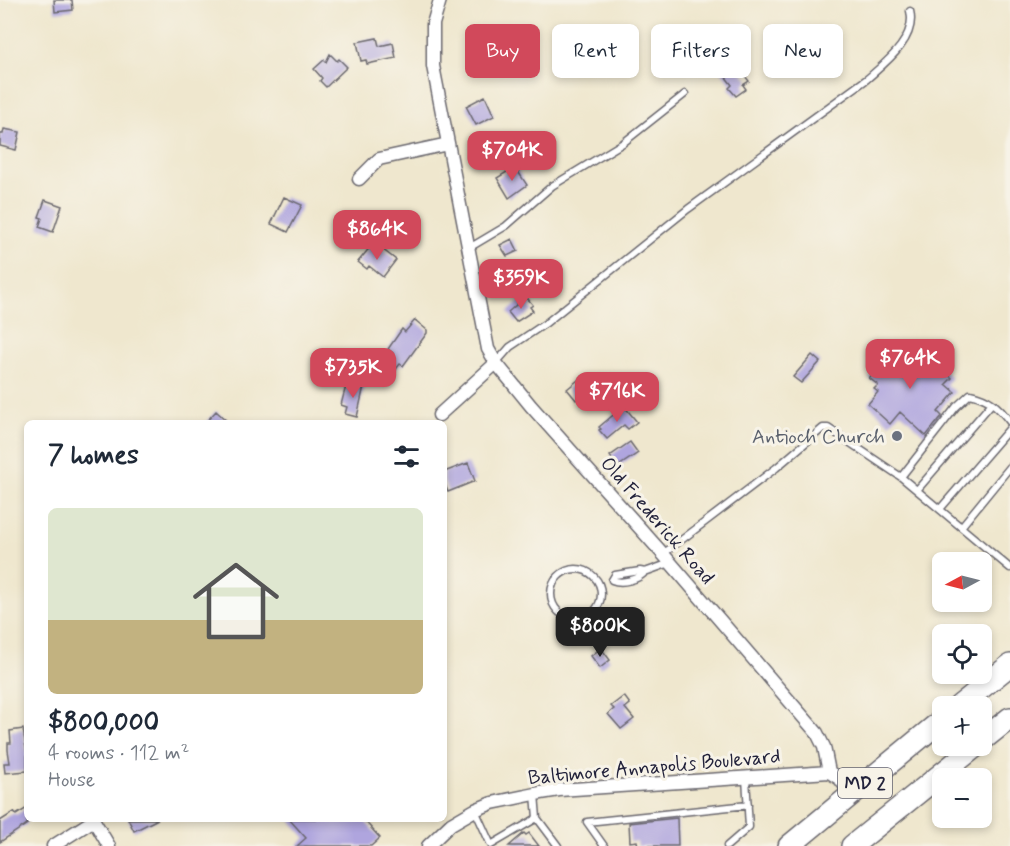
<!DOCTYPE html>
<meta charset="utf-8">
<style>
body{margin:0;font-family:Mynerve,sans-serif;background:#f6f6f7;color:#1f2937;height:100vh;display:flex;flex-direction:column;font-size:22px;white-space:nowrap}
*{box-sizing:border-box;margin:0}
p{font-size:20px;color:#747a83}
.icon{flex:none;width:33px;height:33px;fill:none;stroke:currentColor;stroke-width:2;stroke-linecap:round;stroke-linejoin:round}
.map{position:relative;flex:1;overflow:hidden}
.panel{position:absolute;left:24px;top:420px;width:423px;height:402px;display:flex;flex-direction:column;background:#fff;border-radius:9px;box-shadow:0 3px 9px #0003}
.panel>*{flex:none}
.top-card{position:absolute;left:465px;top:24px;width:454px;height:54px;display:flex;gap:12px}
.needle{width:39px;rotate:263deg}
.buttons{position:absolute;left:932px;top:552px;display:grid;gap:12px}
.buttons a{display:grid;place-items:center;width:60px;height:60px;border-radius:9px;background:#fff;box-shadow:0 3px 9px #0003;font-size:30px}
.price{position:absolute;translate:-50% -51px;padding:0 14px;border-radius:12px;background:#d1495b;color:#fff;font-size:20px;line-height:39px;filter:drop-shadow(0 2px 3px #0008)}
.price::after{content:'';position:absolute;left:50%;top:36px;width:18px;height:14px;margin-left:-9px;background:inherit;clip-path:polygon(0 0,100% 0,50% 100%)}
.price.current{background:#222;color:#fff}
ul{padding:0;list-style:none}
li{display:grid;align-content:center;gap:12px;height:318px;padding:0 24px}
li span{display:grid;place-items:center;height:186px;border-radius:9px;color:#555}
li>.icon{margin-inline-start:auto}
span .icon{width:108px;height:108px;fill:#fffc;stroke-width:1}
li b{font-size:26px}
h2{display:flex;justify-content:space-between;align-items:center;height:72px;padding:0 24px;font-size:26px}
.chip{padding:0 21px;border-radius:9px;background:#fff;box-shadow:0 3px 9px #0003;font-size:21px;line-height:54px}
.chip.current{background:#d1495b;color:#fff}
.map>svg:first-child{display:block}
.building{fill:#afa5de}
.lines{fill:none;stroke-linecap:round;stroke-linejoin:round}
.lane-casing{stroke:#6a676e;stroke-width:9}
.street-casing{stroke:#6a676e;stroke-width:15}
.highway-casing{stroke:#6a676e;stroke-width:24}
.lane{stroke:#fff;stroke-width:6}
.street{stroke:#fff;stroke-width:12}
.highway{stroke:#fff;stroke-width:21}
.worship-dot{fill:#6b7280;stroke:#f7f3e8;stroke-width:2}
.labels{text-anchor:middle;stroke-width:6;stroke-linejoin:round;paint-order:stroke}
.shield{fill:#f7f3e8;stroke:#62616f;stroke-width:1.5}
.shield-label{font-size:18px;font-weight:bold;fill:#22223b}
.worship-label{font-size:20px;fill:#5b616d;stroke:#f7f3e8;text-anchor:end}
.street-label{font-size:20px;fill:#22223b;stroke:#f7f3e8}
</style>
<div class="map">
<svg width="1010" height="846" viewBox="0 0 1010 846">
<rect width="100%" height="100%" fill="#f7f3e8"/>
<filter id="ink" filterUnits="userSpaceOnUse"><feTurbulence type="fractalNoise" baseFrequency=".0167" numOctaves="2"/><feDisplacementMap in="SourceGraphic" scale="12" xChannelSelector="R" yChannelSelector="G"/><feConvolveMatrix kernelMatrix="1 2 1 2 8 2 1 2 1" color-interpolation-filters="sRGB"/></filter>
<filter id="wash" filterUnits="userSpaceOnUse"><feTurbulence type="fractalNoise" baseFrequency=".008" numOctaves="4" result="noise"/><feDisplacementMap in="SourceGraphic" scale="24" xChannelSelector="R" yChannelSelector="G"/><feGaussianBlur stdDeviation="1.35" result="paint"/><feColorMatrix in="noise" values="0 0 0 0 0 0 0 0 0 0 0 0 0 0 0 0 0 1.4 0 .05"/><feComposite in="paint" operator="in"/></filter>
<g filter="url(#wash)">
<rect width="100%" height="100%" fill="#efe7ce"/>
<g id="blocks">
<path class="building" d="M 54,0 L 72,0 L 73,10 L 55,12 Z
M 377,38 L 379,46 L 393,43 L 396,58 L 367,64 L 366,60 L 361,61 L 357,42 Z
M 330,54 L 337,61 L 339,59 L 347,67 L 326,87 L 320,81 L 322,78 L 314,69 L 324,60 L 326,62 Z
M 733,61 L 749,81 L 743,85 L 746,89 L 736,96 L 729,88 L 732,85 L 721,71 Z
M 485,96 L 494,116 L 476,125 L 466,106 Z
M 4,129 L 20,132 L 16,150 L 0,146 L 0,134 L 3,134 Z
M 484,144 L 491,154 L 477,164 L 470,154 Z
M 515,167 L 527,185 L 509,198 L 497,178 Z
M 284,197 L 302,205 L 288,232 L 271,224 Z
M 45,200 L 62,206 L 53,232 L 39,227 L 42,218 L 39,217 Z
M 512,239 L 518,251 L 507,256 L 500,245 Z
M 371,246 L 379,252 L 382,249 L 396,260 L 383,277 L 369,266 L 367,269 L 358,262 Z
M 527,298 L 533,305 L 530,307 L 533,311 L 516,322 L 508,312 L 523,299 Z
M 415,320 L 427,330 L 427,333 L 403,366 L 400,364 L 393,373 L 383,365 L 393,353 L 388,349 L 402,329 L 405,332 Z
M 887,347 L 900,361 L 902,358 L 910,365 L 923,351 L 952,378 L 946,384 L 955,392 L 938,412 L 942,416 L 926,436 L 900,412 L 890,424 L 868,404 L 878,392 L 874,389 L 878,385 L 869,378 L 876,371 L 869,365 Z
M 812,355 L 820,362 L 801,383 L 793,377 Z
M 583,376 L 593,387 L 576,400 L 567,389 Z
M 347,382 L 364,386 L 357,417 L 345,414 L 347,407 L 341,405 Z
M 624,406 L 637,422 L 628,429 L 624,425 L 607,439 L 599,430 L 601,429 L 599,427 Z
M 216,411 L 229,423 L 205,423 Z
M 630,442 L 638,453 L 617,467 L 610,456 Z
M 468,463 L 475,481 L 448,492 L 444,482 L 444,472 Z
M 601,648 L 610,660 L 600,668 L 591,656 Z
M 624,696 L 630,704 L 625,708 L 634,719 L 621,729 L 608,714 L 614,709 L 611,706 Z
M 23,729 L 27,754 L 27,771 L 5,773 L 4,763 L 10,763 L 8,750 L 8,743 L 11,743 L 10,731 Z
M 27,808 L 27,824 L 0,842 L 0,821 L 14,812 L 16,815 Z
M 677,818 L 678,846 L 638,846 L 637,841 L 630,842 L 629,823 Z
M 128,819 L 158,819 L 134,831 Z
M 289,819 L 363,819 L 380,838 L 371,846 L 297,846 L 306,838 Z
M 524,833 L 526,835 L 529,833 L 539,846 L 509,846 Z"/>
</g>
</g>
<g filter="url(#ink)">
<use href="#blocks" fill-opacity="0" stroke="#6a676e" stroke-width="1.5"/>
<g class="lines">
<defs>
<path id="lane" d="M 469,248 L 506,226 L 552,186 L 623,143 L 685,94
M 496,363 L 510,347 L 546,323 L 688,209 L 867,79 C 885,63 917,39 910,11
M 1010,422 C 998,406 989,398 970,394 L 956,407 L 901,477 L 1010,568
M 917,490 L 992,403
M 940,509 L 1010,428
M 961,527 L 1010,467
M 663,554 L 776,468 L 823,428 L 828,428 L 901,477
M551 594a25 25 0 1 1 50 0a25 25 0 1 1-50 0Z
M 645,572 C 638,580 622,584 612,580 L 615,575 L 640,571 L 645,572 L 670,563
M 535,794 L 537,818
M 475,810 L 491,845 L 537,818 L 558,846
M 604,846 L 587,822 L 748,805
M 727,846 L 749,827 L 746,778"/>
<path id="street" d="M 440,0 L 433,24 L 433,66 L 488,349 L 496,363 L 531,406 L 663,554 L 817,733 L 824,747 L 829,772
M 359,179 L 379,159 L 448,144
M 439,415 L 496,363
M 93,819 L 109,846
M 53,846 L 94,820
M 428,846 L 451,824 L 475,810 L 492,803 L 535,794 L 559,790 L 829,772 L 840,779 L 851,794"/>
<path id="highway" d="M 959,706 L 1010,665
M 981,741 L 1010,718
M 789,846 L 942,720
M 852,846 L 976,746"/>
</defs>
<use href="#lane" class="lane-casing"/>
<use href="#street" class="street-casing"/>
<use href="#highway" class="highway-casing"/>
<use href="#lane" class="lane"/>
<use href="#street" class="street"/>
<use href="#highway" class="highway"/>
</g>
</g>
<circle class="worship-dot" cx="897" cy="436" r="6"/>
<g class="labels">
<rect class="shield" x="838" y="768" width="54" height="30" rx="4.5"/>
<g class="shield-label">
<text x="865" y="789">MD 2</text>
</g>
<g class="worship-label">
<text x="885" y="443">Antioch Church</text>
</g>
<g class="street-label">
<text transform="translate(658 520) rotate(49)" y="7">Old Frederick Road</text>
<text transform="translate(654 766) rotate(-5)" y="7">Baltimore Annapolis Boulevard</text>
</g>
</g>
</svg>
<div class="buttons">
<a><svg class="needle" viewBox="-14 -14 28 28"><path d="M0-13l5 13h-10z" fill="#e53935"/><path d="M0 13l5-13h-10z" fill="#747a83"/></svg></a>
<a><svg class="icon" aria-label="locate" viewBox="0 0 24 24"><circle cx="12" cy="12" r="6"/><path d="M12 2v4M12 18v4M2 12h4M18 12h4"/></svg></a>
<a>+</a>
<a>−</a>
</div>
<b class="price" style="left:512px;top:182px">$704K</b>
<b class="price" style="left:377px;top:261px">$864K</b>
<b class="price" style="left:521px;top:310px">$359K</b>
<b class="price" style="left:910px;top:390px">$764K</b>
<b class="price" style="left:353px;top:399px">$735K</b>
<b class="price" style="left:617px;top:423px">$716K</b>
<b class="price current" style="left:600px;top:658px">$800K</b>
<div class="top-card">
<a class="chip current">Buy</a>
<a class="chip">Rent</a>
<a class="chip">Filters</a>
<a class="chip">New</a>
</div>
<section class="panel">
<h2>7 homes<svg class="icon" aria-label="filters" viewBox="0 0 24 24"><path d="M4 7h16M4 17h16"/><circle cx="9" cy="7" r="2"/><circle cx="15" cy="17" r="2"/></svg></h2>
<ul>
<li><span style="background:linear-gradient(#dfe7d0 60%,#c2b280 0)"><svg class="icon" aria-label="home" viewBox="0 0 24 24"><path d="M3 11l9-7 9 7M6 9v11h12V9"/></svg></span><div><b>$800,000</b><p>4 rooms · 112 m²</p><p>House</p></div></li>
</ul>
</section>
</div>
